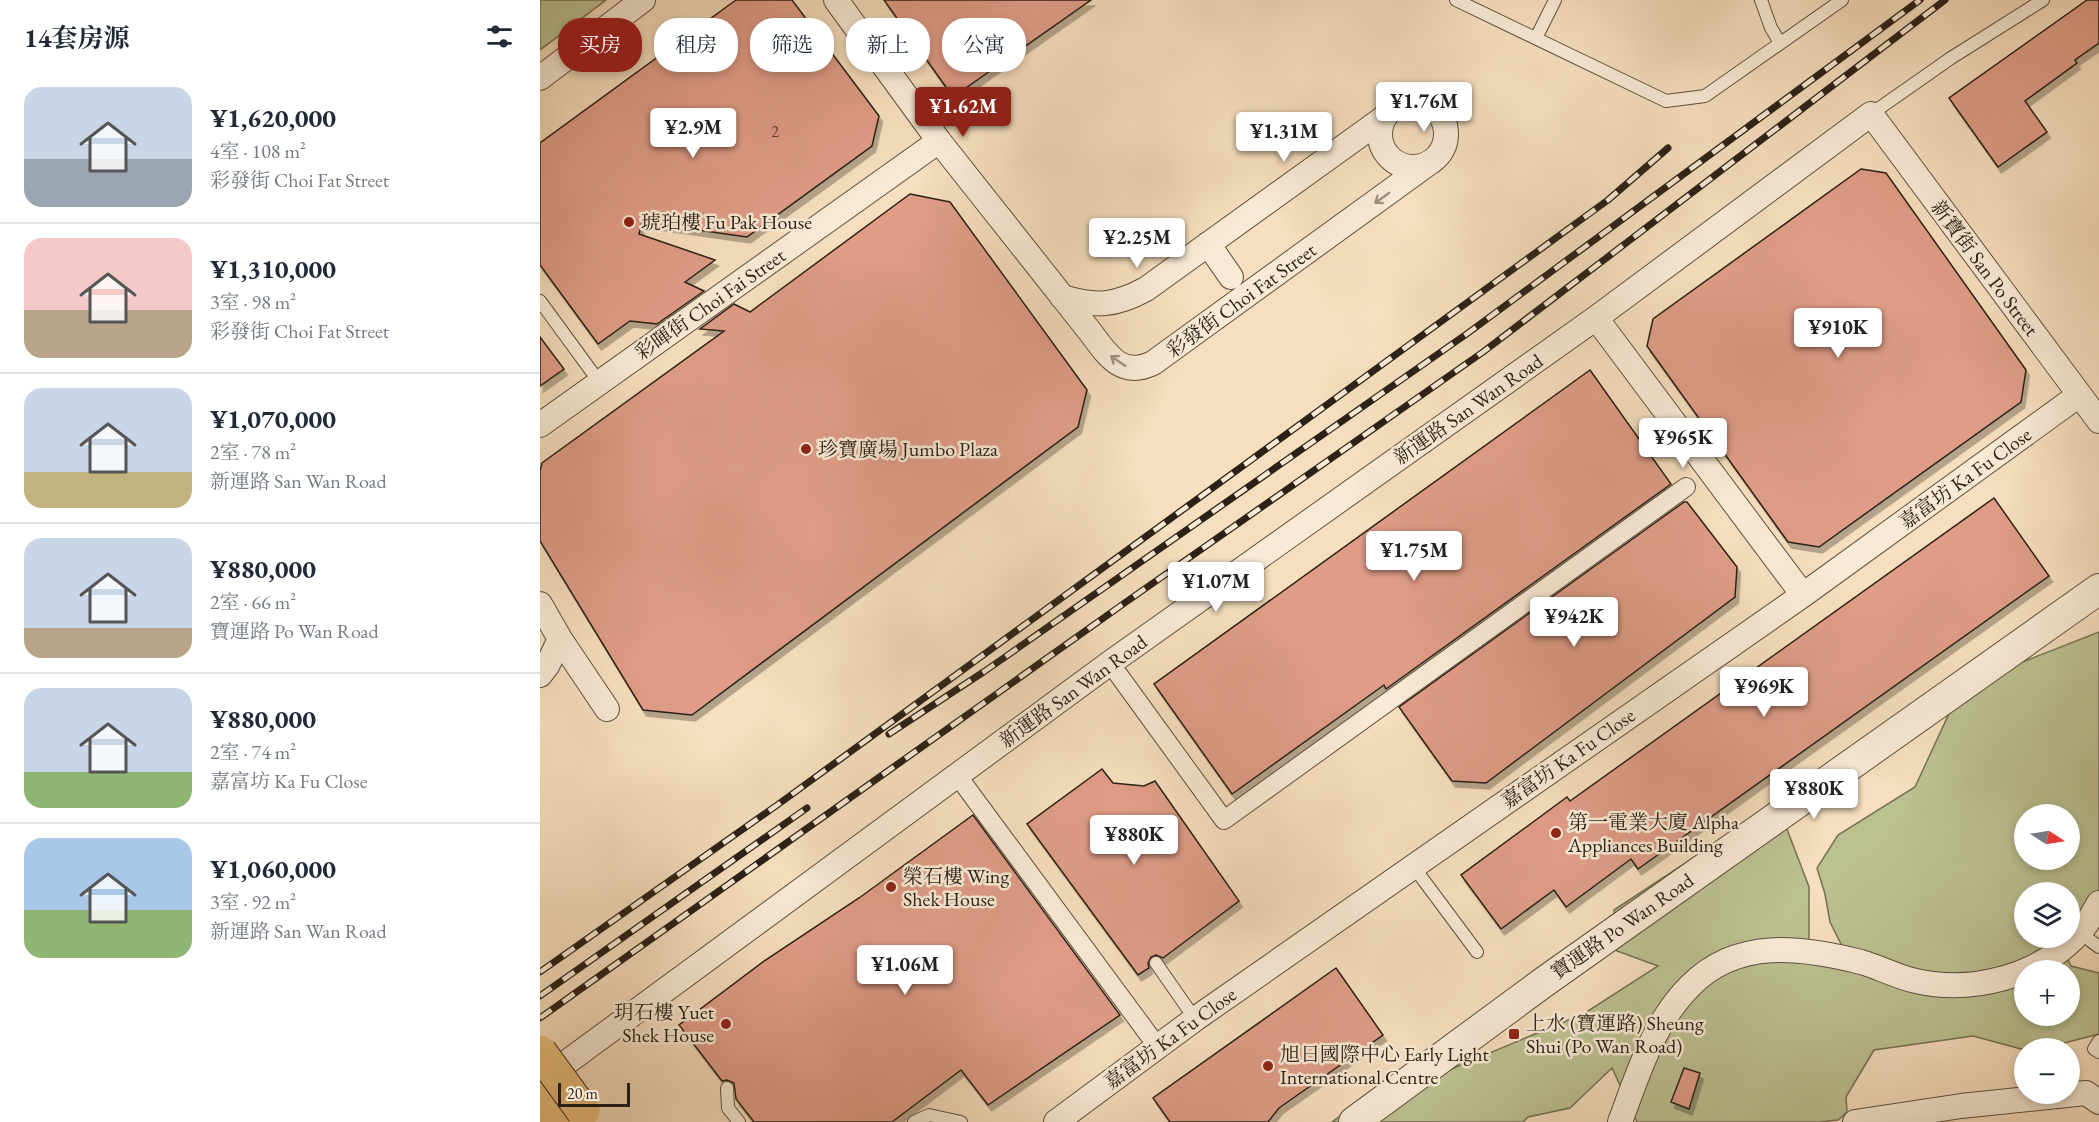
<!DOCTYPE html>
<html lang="zh">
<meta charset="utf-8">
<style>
body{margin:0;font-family:"EB Garamond","Noto Serif SC",serif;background:#f6f6f7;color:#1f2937;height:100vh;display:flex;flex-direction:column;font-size:22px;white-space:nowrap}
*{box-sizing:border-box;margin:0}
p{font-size:20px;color:#747a83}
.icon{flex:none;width:33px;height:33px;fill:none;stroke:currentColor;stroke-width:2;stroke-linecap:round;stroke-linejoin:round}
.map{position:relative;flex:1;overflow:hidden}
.sheet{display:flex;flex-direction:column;background:#fff;width:540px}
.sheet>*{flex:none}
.top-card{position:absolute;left:18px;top:18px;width:570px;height:54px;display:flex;gap:12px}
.needle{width:39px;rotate:102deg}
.fabs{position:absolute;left:1474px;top:804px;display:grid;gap:12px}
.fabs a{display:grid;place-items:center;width:66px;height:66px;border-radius:50%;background:#fff;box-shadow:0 3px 9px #0003;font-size:30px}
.scale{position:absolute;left:18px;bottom:15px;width:72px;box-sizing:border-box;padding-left:6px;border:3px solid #2b2117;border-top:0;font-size:16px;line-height:21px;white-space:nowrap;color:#2b2117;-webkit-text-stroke:4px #f9ead5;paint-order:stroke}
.price{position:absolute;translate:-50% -51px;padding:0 14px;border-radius:6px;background:#fff;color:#222;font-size:20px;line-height:39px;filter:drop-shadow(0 2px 3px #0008)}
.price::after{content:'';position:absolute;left:50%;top:36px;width:18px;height:14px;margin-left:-9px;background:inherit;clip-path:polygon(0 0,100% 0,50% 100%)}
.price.selected{background:#8f2418;color:#fff}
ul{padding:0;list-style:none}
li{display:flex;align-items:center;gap:18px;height:150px;padding:0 24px}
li+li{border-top:2px solid #e0e1e3}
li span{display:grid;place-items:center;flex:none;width:168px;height:120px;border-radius:18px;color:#555}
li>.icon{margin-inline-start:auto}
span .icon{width:72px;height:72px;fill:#fffc;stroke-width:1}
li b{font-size:26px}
h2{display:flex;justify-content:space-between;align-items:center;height:72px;padding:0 24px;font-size:26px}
.tag{padding:0 21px;border-radius:24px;background:#fff;box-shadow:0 3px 9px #0003;font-size:21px;line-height:54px}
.tag.selected{background:#8f2418;color:#fff}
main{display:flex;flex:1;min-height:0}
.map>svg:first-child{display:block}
.green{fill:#bcc192;stroke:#747154;stroke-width:1.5;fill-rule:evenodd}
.building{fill:#df9c87;stroke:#2b2117;stroke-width:1.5;filter:url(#shadow)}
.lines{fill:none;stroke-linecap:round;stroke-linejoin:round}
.service-casing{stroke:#5e5041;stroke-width:14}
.pedestrian-casing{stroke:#5e5041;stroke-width:20}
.minor-casing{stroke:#5e5041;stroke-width:26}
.tertiary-casing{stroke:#5e5041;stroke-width:32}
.primary-casing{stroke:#2b2117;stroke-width:35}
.service{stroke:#f9ead5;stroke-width:12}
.pedestrian{stroke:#f9ead5;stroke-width:18}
.minor{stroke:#f9ead5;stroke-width:24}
.tertiary{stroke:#f9ead5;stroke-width:30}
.primary{stroke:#ebbf7f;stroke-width:33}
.rail-casing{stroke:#2b2117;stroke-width:7}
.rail{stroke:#f9ead5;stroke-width:4.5;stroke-dasharray:14;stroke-linecap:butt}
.primary-bridge-casing{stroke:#2b2117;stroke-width:35;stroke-linecap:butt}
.primary-bridge{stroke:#ebbf7f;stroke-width:33}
.oneway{stroke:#9c9080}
.poi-dot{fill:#8f2418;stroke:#f9ead5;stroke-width:2}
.labels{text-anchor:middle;stroke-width:5;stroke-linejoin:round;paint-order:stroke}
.number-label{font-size:16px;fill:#584033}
.poi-label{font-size:20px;fill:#2b2117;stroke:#f9ead5;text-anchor:start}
.street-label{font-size:20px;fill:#2b2117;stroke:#f9ead5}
</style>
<main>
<section class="sheet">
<h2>14套房源<svg class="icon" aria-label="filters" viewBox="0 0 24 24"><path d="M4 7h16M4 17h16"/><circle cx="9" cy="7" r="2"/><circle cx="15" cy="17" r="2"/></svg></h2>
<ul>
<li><span style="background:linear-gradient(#c9d6e8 60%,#9aa5b1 0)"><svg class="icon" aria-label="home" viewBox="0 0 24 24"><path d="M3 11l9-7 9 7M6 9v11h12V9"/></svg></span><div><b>¥1,620,000</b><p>4室 · 108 m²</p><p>彩發街 Choi Fat Street</p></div></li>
<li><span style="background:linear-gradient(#f6c9c9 60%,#b9a48a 0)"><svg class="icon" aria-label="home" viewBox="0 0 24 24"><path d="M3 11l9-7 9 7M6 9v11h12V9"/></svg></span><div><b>¥1,310,000</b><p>3室 · 98 m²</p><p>彩發街 Choi Fat Street</p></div></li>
<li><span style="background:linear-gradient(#c9d6e8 70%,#c2b280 0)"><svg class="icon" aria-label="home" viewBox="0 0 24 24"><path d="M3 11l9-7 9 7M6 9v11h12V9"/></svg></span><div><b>¥1,070,000</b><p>2室 · 78 m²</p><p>新運路 San Wan Road</p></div></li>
<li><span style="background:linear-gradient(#c9d6e8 75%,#b9a48a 0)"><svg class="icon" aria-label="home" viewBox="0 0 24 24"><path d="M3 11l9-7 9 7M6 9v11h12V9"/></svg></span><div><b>¥880,000</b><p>2室 · 66 m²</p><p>寶運路 Po Wan Road</p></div></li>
<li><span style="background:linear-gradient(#c9d6e8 70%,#8fb573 0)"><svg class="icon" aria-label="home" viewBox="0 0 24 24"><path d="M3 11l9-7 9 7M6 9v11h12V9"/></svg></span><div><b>¥880,000</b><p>2室 · 74 m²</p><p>嘉富坊 Ka Fu Close</p></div></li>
<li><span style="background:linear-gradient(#a9c7e8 60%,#8fb573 0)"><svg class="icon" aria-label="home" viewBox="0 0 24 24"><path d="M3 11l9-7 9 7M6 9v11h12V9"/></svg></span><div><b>¥1,060,000</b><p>3室 · 92 m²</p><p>新運路 San Wan Road</p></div></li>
</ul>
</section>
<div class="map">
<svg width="1559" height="1122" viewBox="0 0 1559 1122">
<defs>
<filter id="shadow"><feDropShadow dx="3.5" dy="6" stdDeviation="0" flood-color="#0004"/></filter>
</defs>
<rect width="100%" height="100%" fill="#f6debe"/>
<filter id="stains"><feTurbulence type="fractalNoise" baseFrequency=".00333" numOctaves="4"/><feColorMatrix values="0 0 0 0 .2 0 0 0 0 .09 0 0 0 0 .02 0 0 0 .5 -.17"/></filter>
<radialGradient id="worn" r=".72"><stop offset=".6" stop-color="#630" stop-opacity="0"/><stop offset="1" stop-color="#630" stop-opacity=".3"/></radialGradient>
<path class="green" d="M 0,0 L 66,0 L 0,50 Z
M 1559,632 L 1559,910 L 1530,922 L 1530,892 L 1485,892 L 1485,938 L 1518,938 L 1531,966 L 1559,973 L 1559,1034 L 1505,1048 L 1485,1048 L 1485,1050 L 1433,1036 L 1334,1050 L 1306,1097 L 1307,1112 L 1298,1120 L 1280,1122 L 1097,1122 L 1072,1068 L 1030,1108 L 988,1117 L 983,1122 L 792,1122 L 883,1055 L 888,1079 L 1045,1013 L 1118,966 L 1077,951 L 1074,910 L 1237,803 L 1269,887 L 1269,950 L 1312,966 L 1290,922 L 1285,894 L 1277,868 L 1298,835 L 1375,787 L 1413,705 L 1462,670 ZM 1485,814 L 1530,814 L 1530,860 L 1485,860 ZM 1485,970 L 1530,970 L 1530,1016 L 1485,1016 Z"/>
<path class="building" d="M 196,0 L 252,0 L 339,116 L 332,146 L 207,237 L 102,222 L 99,234 L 175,260 L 145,282 L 164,291 L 117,324 L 90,321 L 58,344 L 0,265 L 0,143 Z
M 344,0 L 551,0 L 413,97 Z
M 1547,0 L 1559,0 L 1559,43 L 1535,60 L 1537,63 L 1485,101 L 1507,132 L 1458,167 L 1409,98 Z
M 1321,169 L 1346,173 L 1486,370 L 1481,402 L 1279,547 L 1248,542 L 1107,346 L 1113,319 Z
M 370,194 L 410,202 L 547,390 L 538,427 L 152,715 L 103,710 L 0,541 L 0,471 L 2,463 L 184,331 L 160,329 L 194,304 L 210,312 Z
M 0,337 L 24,369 L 0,386 Z
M 1050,370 L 1131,484 L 846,689 L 844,685 L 692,794 L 614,684 Z
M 1454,498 L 1509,576 L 1098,869 L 1091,859 L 1026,907 L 1014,890 L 961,929 L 921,875 L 1027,797 L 1030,801 Z
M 1144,502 L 1147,502 L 1197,567 L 1195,597 L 946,783 L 912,781 L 859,707 Z
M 562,769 L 573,783 L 604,786 L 615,781 L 699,901 L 623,958 L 616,955 L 611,957 L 608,963 L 609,968 L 598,975 L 487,824 Z
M 433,815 L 580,1015 L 448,1105 L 421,1070 L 352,1122 L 214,1122 L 196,1099 L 194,1083 L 187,1080 L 182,1081 L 139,1025 L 224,961 L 319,898 Z
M 796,968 L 843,1035 L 739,1108 L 728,1122 L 630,1122 L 613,1098 Z
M 1144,1068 L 1160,1073 L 1149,1109 L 1131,1102 Z"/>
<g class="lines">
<defs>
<path id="service" d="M 916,0 L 1126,101 L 1165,96 L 1302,0
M 1221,0 L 1231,28 L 1240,43
M 996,38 L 1015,0
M 1331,114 L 1411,58 L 1503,0
M 0,301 L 60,383
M 873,866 L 937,952
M 1540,933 L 1559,947
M 616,963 L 655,1019
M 1559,1041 L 1554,1049 L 1559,1052
M 187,1088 L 188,1108 L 199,1122
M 374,1122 L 389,1115 L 421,1122"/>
<path id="pedestrian" d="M 570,663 L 684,820 L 1146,487
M 417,775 L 617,1046"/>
<path id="minor" d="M 296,0 L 399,141 L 551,333 C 568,356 582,378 613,363 L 889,163
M 0,78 L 103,0
M840 134a33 33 0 1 1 66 0a33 33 0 1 1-66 0Z
M 668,244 L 691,277
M 522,297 C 556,307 575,306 606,289 L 845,117
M 1056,318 L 1263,595
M 0,425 L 399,141
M 0,604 L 20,639 L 67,709
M 0,675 L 7,666 L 20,639
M 0,1082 L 570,663 L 1056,318 L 1331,114 L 1559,421
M 516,1122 L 655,1019 L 1263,595 L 1539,395
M 1080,1122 C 1098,1074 1113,1023 1150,986 C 1197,938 1261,947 1321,962 C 1339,967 1357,977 1376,981 C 1433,994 1500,976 1539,933 C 1547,925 1553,913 1559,903
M 1315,1122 L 1421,1106 L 1546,1093 L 1559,1102"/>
<path id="tertiary" d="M 814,1122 L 1004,982 L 1559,589"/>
<path id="primary" d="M 0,1100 L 16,1122"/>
</defs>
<use href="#service" class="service-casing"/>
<use href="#pedestrian" class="pedestrian-casing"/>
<use href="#minor" class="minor-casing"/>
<use href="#tertiary" class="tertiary-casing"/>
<use href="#primary" class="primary-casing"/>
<use href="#service" class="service"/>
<use href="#pedestrian" class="pedestrian"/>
<use href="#minor" class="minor"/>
<use href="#tertiary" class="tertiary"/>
<use href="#primary" class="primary"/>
<defs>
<path id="rail" d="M 349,734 L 445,671 L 928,333 L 1380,0
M 0,972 L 240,803 L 1068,200 L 1128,148
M 0,996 L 267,808
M 0,1018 L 586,602 L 943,352 L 1405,0"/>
</defs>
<use href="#rail" class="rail-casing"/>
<use href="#rail" class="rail"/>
<defs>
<path id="primary-bridge" d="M 0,1052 L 43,1111"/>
</defs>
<use href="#primary-bridge" class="primary-bridge-casing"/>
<use href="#primary-bridge" class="primary-bridge"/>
</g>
<defs><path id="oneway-shaft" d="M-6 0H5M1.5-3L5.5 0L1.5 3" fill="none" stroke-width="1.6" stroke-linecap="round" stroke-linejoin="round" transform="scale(1.5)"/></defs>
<g class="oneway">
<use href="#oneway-shaft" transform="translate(842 198) rotate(144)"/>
<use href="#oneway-shaft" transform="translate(578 361) rotate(-146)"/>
</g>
<g class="poi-dot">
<circle cx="89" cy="222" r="6"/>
<circle cx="266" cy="449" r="6"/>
<circle cx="1016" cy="833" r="6"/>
<circle cx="351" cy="887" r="6"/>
<circle cx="186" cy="1024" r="6"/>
<rect x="968" y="1028" width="12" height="12" rx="3"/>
<circle cx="728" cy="1066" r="6"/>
</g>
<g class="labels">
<g class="number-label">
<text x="235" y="137">2</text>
</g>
<g class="poi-label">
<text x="101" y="229">琥珀樓 Fu Pak House</text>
<text x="278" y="456">珍寶廣場 Jumbo Plaza</text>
<text x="1028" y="829">第一電業大廈 Alpha<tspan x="1028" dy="23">Appliances Building</tspan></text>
<text x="363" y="883">榮石樓 Wing<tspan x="363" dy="23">Shek House</tspan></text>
<text x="174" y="1019" text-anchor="end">玥石樓 Yuet<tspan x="174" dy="23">Shek House</tspan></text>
<text x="986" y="1030">上水 (寶運路) Sheung<tspan x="986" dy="23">Shui (Po Wan Road)</tspan></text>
<text x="740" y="1061">旭日國際中心 Early Light<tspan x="740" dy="23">International Centre</tspan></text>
</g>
<g class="street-label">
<text transform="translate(1445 268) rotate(53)" y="7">新寶街 San Po Street</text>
<text transform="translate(701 300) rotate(-36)" y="7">彩發街 Choi Fat Street</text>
<text transform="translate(170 304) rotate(-35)" y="7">彩暉街 Choi Fai Street</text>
<text transform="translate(928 409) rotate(-35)" y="7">新運路 San Wan Road</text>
<text transform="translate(1425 478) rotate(-36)" y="7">嘉富坊 Ka Fu Close</text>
<text transform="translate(533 691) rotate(-36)" y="7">新運路 San Wan Road</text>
<text transform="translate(1028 758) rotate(-35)" y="7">嘉富坊 Ka Fu Close</text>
<text transform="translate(1082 926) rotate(-35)" y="7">寶運路 Po Wan Road</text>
<text transform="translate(630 1038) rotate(-36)" y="7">嘉富坊 Ka Fu Close</text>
</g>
</g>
<rect width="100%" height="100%" filter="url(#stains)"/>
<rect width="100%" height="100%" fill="url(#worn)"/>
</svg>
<div class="fabs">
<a><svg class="needle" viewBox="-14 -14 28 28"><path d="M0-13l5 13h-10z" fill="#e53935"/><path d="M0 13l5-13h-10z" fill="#747a83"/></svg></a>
<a><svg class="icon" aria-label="layers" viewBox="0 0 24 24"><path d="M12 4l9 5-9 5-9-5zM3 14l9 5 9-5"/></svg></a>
<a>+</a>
<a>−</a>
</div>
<div class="scale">20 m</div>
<b class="price" style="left:884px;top:133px">¥1.76M</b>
<b class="price selected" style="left:423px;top:138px">¥1.62M</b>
<b class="price" style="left:153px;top:159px">¥2.9M</b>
<b class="price" style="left:744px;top:163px">¥1.31M</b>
<b class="price" style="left:597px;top:269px">¥2.25M</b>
<b class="price" style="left:1298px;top:359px">¥910K</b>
<b class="price" style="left:1143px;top:469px">¥965K</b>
<b class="price" style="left:874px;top:582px">¥1.75M</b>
<b class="price" style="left:676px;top:613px">¥1.07M</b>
<b class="price" style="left:1034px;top:648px">¥942K</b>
<b class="price" style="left:1224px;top:718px">¥969K</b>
<b class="price" style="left:1274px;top:820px">¥880K</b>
<b class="price" style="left:594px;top:866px">¥880K</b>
<b class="price" style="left:365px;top:996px">¥1.06M</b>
<div class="top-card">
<a class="tag selected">买房</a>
<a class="tag">租房</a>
<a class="tag">筛选</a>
<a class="tag">新上</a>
<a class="tag">公寓</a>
</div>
</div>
</main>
